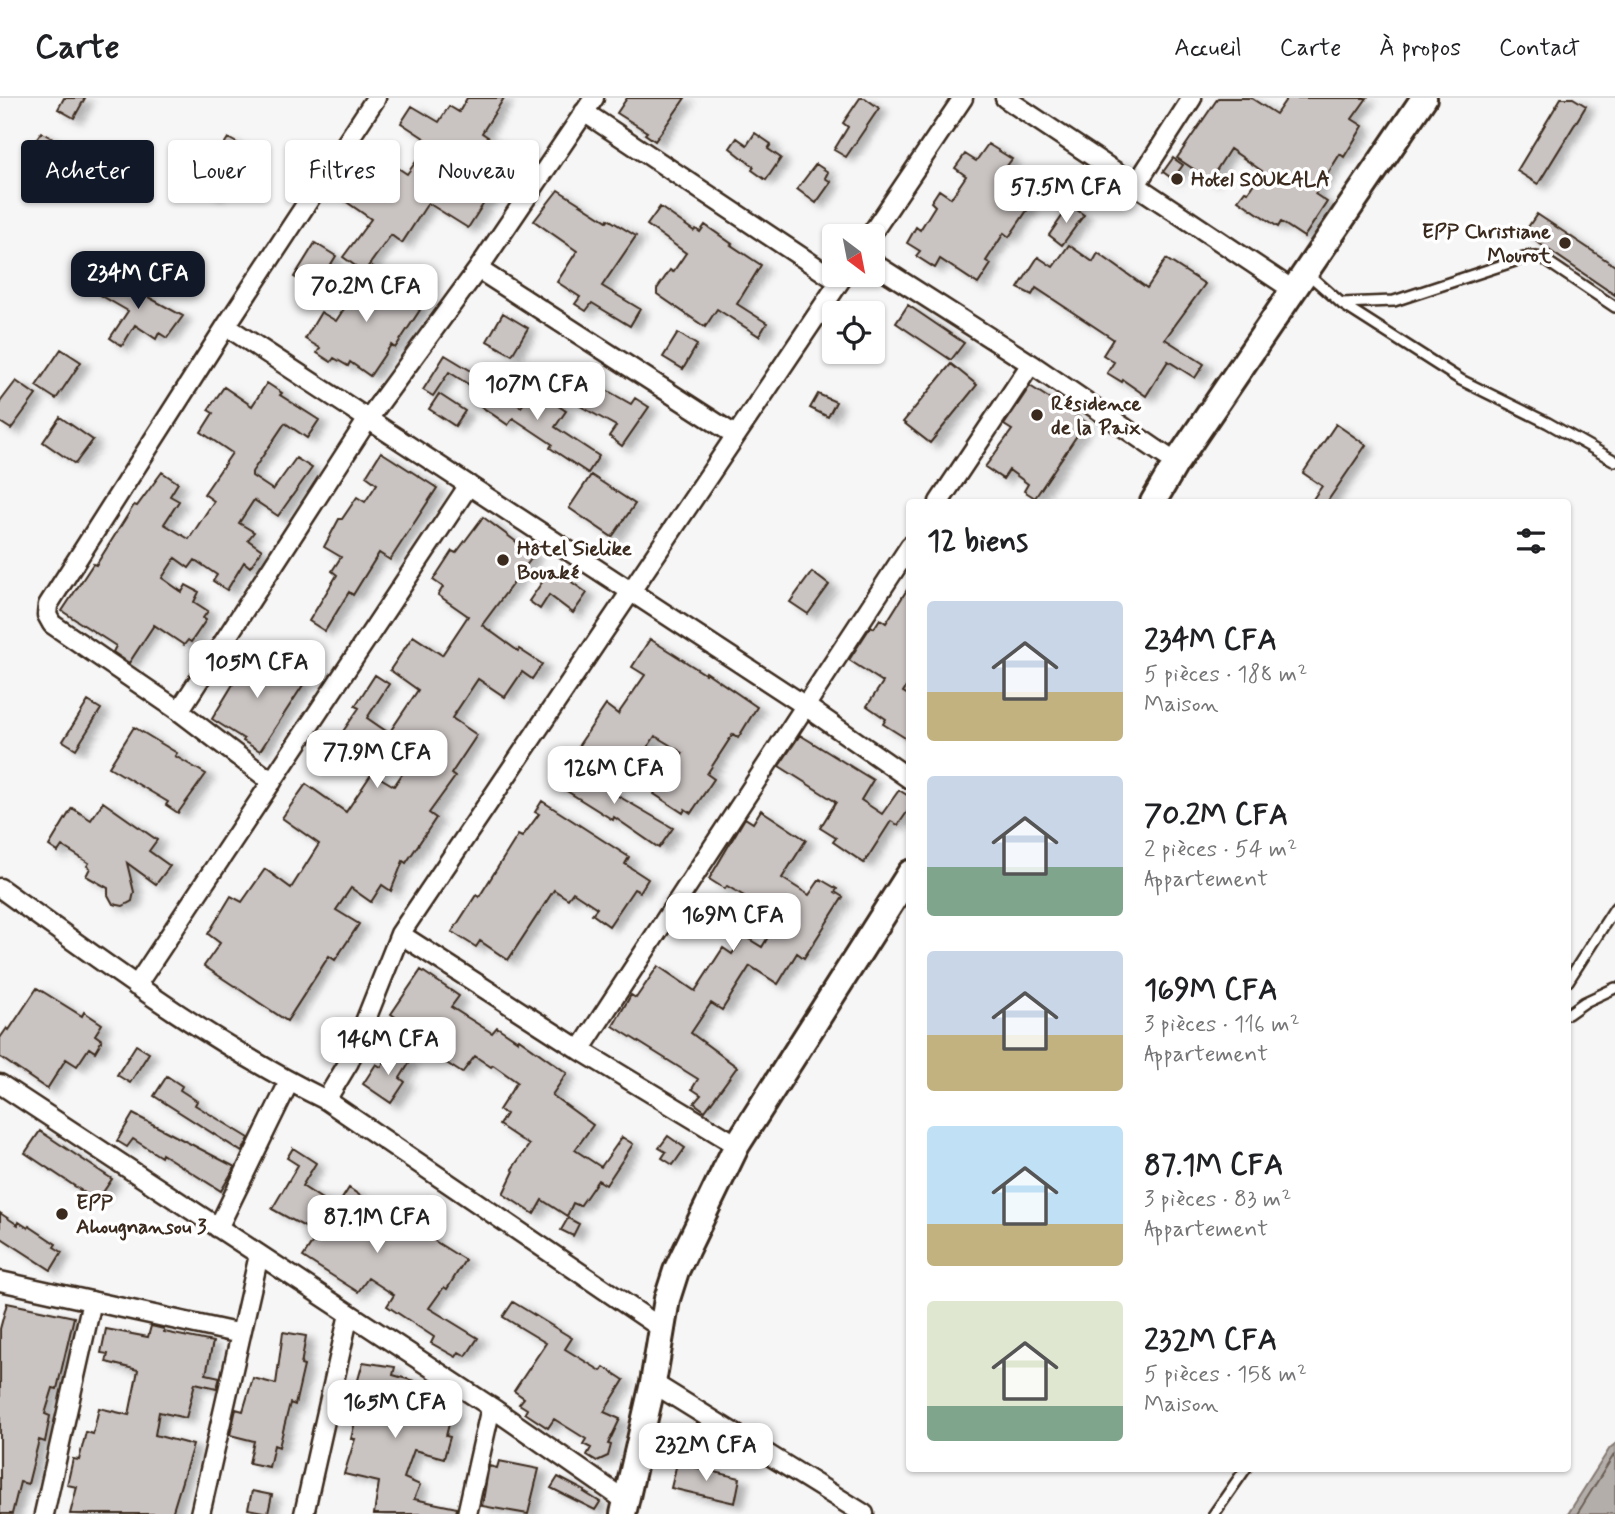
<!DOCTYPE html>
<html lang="fr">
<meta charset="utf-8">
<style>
body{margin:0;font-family:Mynerve,sans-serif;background:#f2f2f2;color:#202124;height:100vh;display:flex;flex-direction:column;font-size:26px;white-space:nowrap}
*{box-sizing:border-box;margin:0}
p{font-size:23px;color:#757577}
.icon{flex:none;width:38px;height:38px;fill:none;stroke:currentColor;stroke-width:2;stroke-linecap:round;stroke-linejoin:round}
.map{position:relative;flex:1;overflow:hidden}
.side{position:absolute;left:906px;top:401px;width:665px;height:973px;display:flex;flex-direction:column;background:#fff;border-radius:7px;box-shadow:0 2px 5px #0004}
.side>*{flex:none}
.top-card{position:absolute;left:21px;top:42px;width:665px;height:63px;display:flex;gap:14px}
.needle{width:46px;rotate:148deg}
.controls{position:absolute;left:822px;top:126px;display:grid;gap:14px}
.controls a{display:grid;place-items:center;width:63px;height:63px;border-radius:7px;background:#fff;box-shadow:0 2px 5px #0004;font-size:35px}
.price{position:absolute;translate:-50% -60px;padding:0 16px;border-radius:14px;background:#fff;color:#222;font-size:23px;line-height:46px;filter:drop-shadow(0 2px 4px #0008)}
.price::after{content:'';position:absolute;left:50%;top:42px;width:21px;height:16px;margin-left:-10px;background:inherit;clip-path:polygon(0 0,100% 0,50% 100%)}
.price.active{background:#111827;color:#fff}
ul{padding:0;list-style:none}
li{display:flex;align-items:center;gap:21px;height:175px;padding:0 21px}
li span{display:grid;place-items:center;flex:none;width:196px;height:140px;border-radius:7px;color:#555}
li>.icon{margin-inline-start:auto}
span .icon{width:84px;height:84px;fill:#fffc;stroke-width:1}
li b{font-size:30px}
h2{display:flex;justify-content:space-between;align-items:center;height:84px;padding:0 21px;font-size:30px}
.chip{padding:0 24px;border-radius:7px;background:#fff;box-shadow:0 2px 5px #0004;font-size:24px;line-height:63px}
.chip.active{background:#111827;color:#fff}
header{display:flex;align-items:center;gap:42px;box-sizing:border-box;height:98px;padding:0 35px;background:#fff;border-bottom:2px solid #e0e0e0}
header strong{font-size:33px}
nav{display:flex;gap:38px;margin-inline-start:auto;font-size:24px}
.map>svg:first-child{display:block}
.water{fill:#b4aeaa;stroke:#847972;stroke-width:2}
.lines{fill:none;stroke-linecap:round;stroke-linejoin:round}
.shore{stroke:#6b5f56;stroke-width:2}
.building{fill:#c9c3c1;stroke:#3b2a1e;stroke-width:2;filter:url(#shadow)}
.lane-casing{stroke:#3b2a1e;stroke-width:14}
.street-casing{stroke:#3b2a1e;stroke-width:23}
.secondary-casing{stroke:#3b2a1e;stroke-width:30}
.lane{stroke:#fff;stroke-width:9}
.street{stroke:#fff;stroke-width:18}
.secondary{stroke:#fff;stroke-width:24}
.poi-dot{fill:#3b2a1e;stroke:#fff;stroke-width:2.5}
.labels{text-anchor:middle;stroke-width:7;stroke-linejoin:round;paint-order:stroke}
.poi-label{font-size:21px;font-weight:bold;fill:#3b2a1e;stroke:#fff;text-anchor:start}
</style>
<header>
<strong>Carte</strong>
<nav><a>Accueil</a><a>Carte</a><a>À propos</a><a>Contact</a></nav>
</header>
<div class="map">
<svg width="1615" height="1416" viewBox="0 0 1615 1416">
<defs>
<filter id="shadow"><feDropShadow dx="8" dy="4.5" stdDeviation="3.5" flood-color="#0004"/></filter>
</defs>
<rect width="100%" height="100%" fill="#f7f6f6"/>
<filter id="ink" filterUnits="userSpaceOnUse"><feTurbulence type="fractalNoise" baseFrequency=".0143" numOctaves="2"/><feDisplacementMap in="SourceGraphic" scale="14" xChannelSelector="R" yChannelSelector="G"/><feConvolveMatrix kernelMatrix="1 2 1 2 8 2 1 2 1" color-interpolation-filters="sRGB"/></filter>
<g filter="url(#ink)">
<path class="water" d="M 1615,1346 L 1615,1416 L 1568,1416 L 1610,1350 Z"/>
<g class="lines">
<path class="shore" d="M 1577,1416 L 1615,1355"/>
</g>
<path class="building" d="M 64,0 L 85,0 L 74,20 L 58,11 Z
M 467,0 L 504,0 L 482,35 L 524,63 L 516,74 L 507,68 L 503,74 L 464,49 L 450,69 L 491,94 L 468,130 L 428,105 L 402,145 L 391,137 L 364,174 L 343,159 L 371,121 L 338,98 L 365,61 L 389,78 L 395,68 L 407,76 L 430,44 L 401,25 L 412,8 L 439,24 L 449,8 L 459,14 Z
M 627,0 L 685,0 L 655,43 L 645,36 L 647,34 L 617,15 Z
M 860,0 L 865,0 L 879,10 L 846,59 L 834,52 L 848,29 L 843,25 Z
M 1218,0 L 1251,0 L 1276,16 L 1287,0 L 1367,0 L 1352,21 L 1363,28 L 1344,59 L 1340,56 L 1315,96 L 1327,104 L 1304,139 L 1281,124 L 1278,129 L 1238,102 L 1245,93 L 1248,94 L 1262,73 L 1230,51 L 1210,82 L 1177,60 Z
M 1561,0 L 1573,0 L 1586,8 L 1538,86 L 1517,73 Z
M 41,34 L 58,44 L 48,59 L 31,49 Z
M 755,35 L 771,46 L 768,51 L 781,60 L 766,82 L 752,72 L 754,69 L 730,50 L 737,40 L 747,47 Z
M 228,40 L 244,49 L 214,97 L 198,87 Z
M 988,46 L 1012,61 L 998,80 L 1016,92 L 1013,97 L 1030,108 L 1009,139 L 1004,135 L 986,163 L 991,166 L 978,186 L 940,161 L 935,170 L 916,158 L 920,153 L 907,145 L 916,129 L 920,132 L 935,108 L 931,104 L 939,92 L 951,100 L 966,78 L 955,70 L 965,56 L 976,63 Z
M 1173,60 L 1183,67 L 1173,81 L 1163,74 Z
M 816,66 L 828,74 L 825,80 L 831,84 L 816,105 L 797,91 Z
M 558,92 L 607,123 L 608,121 L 636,138 L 602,188 L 640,211 L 630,228 L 592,205 L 586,213 L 575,206 L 580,199 L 557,184 L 577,153 L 534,123 Z
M 1070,107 L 1084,117 L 1062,147 L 1049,137 Z
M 660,109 L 694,133 L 696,131 L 700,134 L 705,127 L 732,146 L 731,147 L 761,167 L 737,206 L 767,225 L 759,238 L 717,211 L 705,229 L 657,196 L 657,191 L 670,172 L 673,174 L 686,155 L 647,127 Z
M 1537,116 L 1615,168 L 1615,197 L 1524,135 Z
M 315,145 L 336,158 L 315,192 L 294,179 Z
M 1069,147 L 1093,164 L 1098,155 L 1147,190 L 1166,161 L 1205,186 L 1165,241 L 1204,266 L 1195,280 L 1168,263 L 1146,298 L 1123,282 L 1122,284 L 1107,275 L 1114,264 L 1103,257 L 1113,241 L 1036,190 L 1032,197 L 1018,190 L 1038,159 L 1053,169 Z
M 372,168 L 407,191 L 401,199 L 420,212 L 395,250 L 391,247 L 370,278 L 350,264 L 348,268 L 334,260 L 331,264 L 317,255 L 320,250 L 305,241 L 321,214 L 336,223 Z
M 106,176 L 183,218 L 167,240 L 159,235 L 156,241 L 135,227 L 122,248 L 110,240 L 128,213 L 95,194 Z
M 908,207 L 964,245 L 951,262 L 896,225 Z
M 503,215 L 528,230 L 512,257 L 487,243 Z
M 678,235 L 697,247 L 683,271 L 663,259 Z
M 61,251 L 81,264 L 56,301 L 36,288 Z
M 445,257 L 483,280 L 476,291 L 449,274 L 433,298 L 423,292 Z
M 951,266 L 977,287 L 930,345 L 903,324 Z
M 16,283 L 36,297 L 11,331 L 0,324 L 0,304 Z
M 484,284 L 521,309 L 534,292 L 566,313 L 555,329 L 599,358 L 588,375 L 550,350 L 552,346 L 513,320 L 508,327 L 472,302 Z
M 267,285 L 282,295 L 280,297 L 319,322 L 307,340 L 285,325 L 252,374 L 252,378 L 273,392 L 296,360 L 312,370 L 278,418 L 254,402 L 239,425 L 254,434 L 248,442 L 262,452 L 250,469 L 244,464 L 227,492 L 213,483 L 217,477 L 195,462 L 189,470 L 175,460 L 162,480 L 182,494 L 186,487 L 199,494 L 194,504 L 208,513 L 203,520 L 206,522 L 191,544 L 188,542 L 184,547 L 154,527 L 129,565 L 113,554 L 116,548 L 62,513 L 93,466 L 96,467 L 134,407 L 137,408 L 162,374 L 178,385 L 170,398 L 179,403 L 164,426 L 189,441 L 214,403 L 204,396 L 232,355 L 201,334 L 213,315 L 208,312 L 224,289 L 252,308 Z
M 594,285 L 631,306 L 635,300 L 649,309 L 622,348 L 609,338 L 616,328 L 580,308 Z
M 1030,288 L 1086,324 L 1035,400 L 1024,393 L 1028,386 L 1009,372 L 1003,381 L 985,369 L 1012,332 L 1004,327 Z
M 439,296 L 465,313 L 455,328 L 429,311 Z
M 818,296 L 836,304 L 828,319 L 810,310 Z
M 60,319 L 93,342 L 75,366 L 43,344 Z
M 1336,326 L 1366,347 L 1327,404 L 1311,404 L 1322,388 L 1303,375 Z
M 381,354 L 437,390 L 390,462 L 379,455 L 353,497 L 349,494 L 325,533 L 309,523 L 337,477 L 332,473 L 341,459 L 324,449 L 339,421 L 342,421 L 357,399 L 365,404 L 377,386 L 366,378 Z
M 591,377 L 635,406 L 612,439 L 569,410 Z
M 483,419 L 534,457 L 482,527 L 518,553 L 519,551 L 542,566 L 532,581 L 522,574 L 505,599 L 478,581 L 452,620 L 477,637 L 451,676 L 455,679 L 429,715 L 436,720 L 406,765 L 403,763 L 391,793 L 382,787 L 371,804 L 351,790 L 336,812 L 359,826 L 335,862 L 329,858 L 287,923 L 204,868 L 220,845 L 208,836 L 231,798 L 242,804 L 265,771 L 291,790 L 319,746 L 282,720 L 306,686 L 346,714 L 372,675 L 394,688 L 409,666 L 389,654 L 376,673 L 335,645 L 359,610 L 355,608 L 375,577 L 389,586 L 367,620 L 389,635 L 418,592 L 390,572 L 413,538 L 442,557 L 468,518 L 438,497 L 443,489 L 433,482 L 452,453 L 456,455 Z
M 552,470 L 587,495 L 573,515 L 549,497 L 540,511 L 529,503 Z
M 812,474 L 829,487 L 808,516 L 790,504 Z
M 910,487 L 910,583 L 903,594 L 910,598 L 910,643 L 883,626 L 886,621 L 867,608 L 883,584 L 849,562 L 871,528 L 874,530 L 880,521 L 886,525 Z
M 650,541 L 705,576 L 706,574 L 757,609 L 738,640 L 733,636 L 707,676 L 714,681 L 691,715 L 685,711 L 683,715 L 654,696 L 683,655 L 655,638 L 628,679 L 579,647 L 606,607 L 618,616 L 645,577 L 632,569 Z
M 258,545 L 273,555 L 267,564 L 303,587 L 260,653 L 243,643 L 244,641 L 212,621 Z
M 88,603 L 101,611 L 76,651 L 63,643 Z
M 134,629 L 177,655 L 175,658 L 206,676 L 178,715 L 166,707 L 168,704 L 109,669 Z
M 800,637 L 873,682 L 861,702 L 882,716 L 899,692 L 910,699 L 910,710 L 898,727 L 891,723 L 864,765 L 833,744 L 836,740 L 820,730 L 836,704 L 779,668 Z
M 565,667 L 673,730 L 659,750 L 614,719 L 613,722 L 554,685 Z
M 542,703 L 629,759 L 625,766 L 648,781 L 640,794 L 634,791 L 609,828 L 592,816 L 597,810 L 573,794 L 568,801 L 554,792 L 508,862 L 480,843 L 476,849 L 452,834 L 476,797 L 479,799 L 518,737 L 522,739 L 539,716 L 535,714 Z
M 103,704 L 157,742 L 149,753 L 170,768 L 156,786 L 127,765 L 134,794 L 132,803 L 123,808 L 113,806 L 108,797 L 108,790 L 86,778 L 90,770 L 87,768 L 89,765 L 62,748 L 58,754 L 49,748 L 72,710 L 91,722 Z
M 761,712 L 806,742 L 782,780 L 809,797 L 820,781 L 837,791 L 835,794 L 843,799 L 804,860 L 797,855 L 778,886 L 750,868 L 722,912 L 711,905 L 691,935 L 737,969 L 705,1013 L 694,1005 L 701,997 L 692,991 L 698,981 L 613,928 L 631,897 L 636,900 L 658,868 L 695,893 L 723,850 L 732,856 L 744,838 L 762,849 L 774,829 L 744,812 L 751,802 L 727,788 L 725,791 L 709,781 L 745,720 L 753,725 Z
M 421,872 L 459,898 L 451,909 L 492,935 L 497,929 L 518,943 L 519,941 L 567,975 L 552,997 L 593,1027 L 575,1052 L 601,1069 L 622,1039 L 633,1046 L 606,1087 L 598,1082 L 580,1108 L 573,1105 L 567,1118 L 542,1102 L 534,1116 L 503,1096 L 514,1073 L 512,1071 L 529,1047 L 499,1027 L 506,1016 L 499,1012 L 517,984 L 493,967 L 491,969 L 475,958 L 462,975 L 425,951 L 431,944 L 391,916 Z
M 37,890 L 82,918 L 84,914 L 102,926 L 95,937 L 102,942 L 95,954 L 89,950 L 77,968 L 66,961 L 47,991 L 0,959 L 0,940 L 7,930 L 9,932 Z
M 136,947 L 149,955 L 130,985 L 117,977 Z
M 392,953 L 410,964 L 400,980 L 405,984 L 391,1005 L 363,986 L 376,966 L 381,969 Z
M 167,978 L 182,988 L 180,992 L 197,1003 L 195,1007 L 249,1040 L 242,1054 L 154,998 Z
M 133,1016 L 235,1069 L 221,1093 L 162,1056 L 161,1059 L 133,1041 L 127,1049 L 117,1043 Z
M 40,1033 L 112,1081 L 97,1103 L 25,1055 Z
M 668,1038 L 685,1050 L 673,1067 L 662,1060 L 666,1054 L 659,1050 Z
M 293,1050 L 316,1065 L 302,1088 L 336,1110 L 349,1090 L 404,1128 L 406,1125 L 465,1162 L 447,1191 L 444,1189 L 429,1210 L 478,1240 L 466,1258 L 459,1254 L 456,1259 L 431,1245 L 434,1239 L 387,1208 L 394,1197 L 368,1180 L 358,1194 L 303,1159 L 318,1136 L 272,1111 L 298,1067 L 287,1060 Z
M 0,1115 L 18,1127 L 19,1124 L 28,1130 L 29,1128 L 56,1146 L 54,1149 L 62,1154 L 51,1172 L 0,1139 Z
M 568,1120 L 579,1126 L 573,1138 L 561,1132 Z
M 513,1204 L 572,1240 L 565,1251 L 601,1273 L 604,1269 L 624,1282 L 604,1314 L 620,1321 L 608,1346 L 611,1347 L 608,1358 L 597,1363 L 587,1357 L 591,1350 L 583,1346 L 586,1341 L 554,1321 L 548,1330 L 525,1315 L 527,1311 L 519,1306 L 524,1300 L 514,1293 L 546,1245 L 503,1219 Z
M 7,1205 L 74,1219 L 57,1291 L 53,1290 L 45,1316 L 50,1318 L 45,1344 L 39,1342 L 28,1386 L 20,1384 L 12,1416 L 0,1416 L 0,1231 Z
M 151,1228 L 164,1231 L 164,1234 L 213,1244 L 206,1276 L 220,1279 L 217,1290 L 195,1285 L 186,1320 L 159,1314 L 155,1337 L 193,1347 L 172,1416 L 70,1416 L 77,1389 L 67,1387 L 73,1361 L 79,1362 L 86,1334 L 93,1336 L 99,1310 L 129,1317 L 138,1272 L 106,1264 L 108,1256 L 101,1255 L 106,1231 L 148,1239 Z
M 283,1234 L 306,1238 L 301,1267 L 304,1268 L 295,1307 L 290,1305 L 279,1349 L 274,1347 L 269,1369 L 249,1365 L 254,1343 L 230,1337 L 236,1311 L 243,1313 L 253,1280 L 276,1286 Z
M 363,1264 L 395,1269 L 393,1277 L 414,1283 L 408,1303 L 452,1314 L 446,1338 L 450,1339 L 444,1360 L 414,1352 L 404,1380 L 420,1387 L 414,1401 L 457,1410 L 456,1416 L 374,1416 L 379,1384 L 344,1376 L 355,1341 L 351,1341 L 361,1298 L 354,1296 Z
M 499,1363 L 539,1371 L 528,1416 L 482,1408 L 489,1368 L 497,1370 Z
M 677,1365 L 740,1380 L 735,1405 L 671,1390 Z
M 558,1379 L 585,1393 L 584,1394 L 600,1404 L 595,1412 L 551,1390 Z
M 252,1393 L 272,1397 L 268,1415 L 248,1411 Z"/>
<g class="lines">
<defs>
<path id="lane" d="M 1307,175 L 1341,205 L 1394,203 L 1530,158 L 1542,160 L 1615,209
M 1342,206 L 1461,282 L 1548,325 L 1615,363
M 1568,883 L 1615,810
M 1568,916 L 1585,904 L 1615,890
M 1214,1416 L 1246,1370"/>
<path id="street" d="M 1005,0 L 1293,192
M 584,14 L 839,184
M 1136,87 L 1192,0
M 870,138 L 963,0
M 873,165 L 1031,266 L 1176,365
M 478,171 L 735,337
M 226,228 L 804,607 L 910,681
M 939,404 L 1031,266
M 179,613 L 368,321 L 478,171 L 594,0
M 272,684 L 179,613 L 52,526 L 47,517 L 48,507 L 226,228 L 376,0
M 0,790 C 104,865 212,946 326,1002 L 661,1230
M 400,836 L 580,952 L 737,1047
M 136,888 L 469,387
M 580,952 L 910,448
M 0,986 L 491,1309 L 626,1403
M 326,1002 L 349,964 L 400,836 L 844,177
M 218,1130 L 289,984
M 0,1183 L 241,1236
M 653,1285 L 864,1416
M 44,1416 L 92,1203
M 200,1416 L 259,1157
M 304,1416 L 349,1216
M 467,1416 L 491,1309"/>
<path id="secondary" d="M 1153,404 L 1176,365 L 1424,0
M 623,1416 L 653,1285 L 667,1201 L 676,1173 L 737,1047 L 910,775"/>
</defs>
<use href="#lane" class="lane-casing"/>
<use href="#street" class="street-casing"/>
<use href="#secondary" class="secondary-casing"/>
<use href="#lane" class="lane"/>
<use href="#street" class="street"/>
<use href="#secondary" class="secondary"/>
</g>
</g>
<g class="poi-dot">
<circle cx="1177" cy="81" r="7"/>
<circle cx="1565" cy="145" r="7"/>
<circle cx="1037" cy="317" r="7"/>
<circle cx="503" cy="462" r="7"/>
<circle cx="62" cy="1116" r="7"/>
</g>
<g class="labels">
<g class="poi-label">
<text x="1191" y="88">Hotel SOUKALA</text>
<text x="1551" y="140" text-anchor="end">EPP Christiane<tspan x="1551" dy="24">Mourot</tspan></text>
<text x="1051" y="312">Résidence<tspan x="1051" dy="24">de la Paix</tspan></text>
<text x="517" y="457">Hôtel Sielike<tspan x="517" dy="24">Bouaké</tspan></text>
<text x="76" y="1111">EPP<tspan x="76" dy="24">Ahougnansou 3</tspan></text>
</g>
</g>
</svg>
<div class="controls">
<a><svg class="needle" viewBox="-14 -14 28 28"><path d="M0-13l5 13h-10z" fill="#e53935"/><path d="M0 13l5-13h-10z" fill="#757577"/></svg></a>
<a><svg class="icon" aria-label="locate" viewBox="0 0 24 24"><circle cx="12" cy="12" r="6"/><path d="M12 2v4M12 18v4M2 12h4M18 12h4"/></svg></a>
</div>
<b class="price" style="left:1066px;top:127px">57.5M CFA</b>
<b class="price active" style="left:138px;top:213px">234M CFA</b>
<b class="price" style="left:366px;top:226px">70.2M CFA</b>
<b class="price" style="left:537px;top:324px">107M CFA</b>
<b class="price" style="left:257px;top:602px">105M CFA</b>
<b class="price" style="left:377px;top:692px">77.9M CFA</b>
<b class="price" style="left:614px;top:708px">126M CFA</b>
<b class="price" style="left:733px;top:855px">169M CFA</b>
<b class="price" style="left:388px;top:979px">146M CFA</b>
<b class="price" style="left:377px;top:1157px">87.1M CFA</b>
<b class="price" style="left:395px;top:1342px">165M CFA</b>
<b class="price" style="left:706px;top:1385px">232M CFA</b>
<div class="top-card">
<a class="chip active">Acheter</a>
<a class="chip">Louer</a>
<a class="chip">Filtres</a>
<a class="chip">Nouveau</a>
</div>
<section class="side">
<h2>12 biens<svg class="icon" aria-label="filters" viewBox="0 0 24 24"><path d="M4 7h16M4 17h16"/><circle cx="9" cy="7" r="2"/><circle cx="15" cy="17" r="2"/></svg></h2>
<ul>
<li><span style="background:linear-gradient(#c9d6e8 65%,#c2b280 0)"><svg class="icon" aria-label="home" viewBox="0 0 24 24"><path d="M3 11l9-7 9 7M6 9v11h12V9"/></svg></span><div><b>234M CFA</b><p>5 pièces · 188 m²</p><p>Maison</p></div></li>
<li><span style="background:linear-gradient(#c9d6e8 65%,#7fa58c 0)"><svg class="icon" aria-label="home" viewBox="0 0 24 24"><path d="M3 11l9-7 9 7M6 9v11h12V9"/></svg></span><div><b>70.2M CFA</b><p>2 pièces · 54 m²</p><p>Appartement</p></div></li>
<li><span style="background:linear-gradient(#c9d6e8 60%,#c2b280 0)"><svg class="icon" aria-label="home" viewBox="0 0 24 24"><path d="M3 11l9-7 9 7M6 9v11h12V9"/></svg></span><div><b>169M CFA</b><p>3 pièces · 116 m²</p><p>Appartement</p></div></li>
<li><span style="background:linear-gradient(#bfe0f5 70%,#c2b280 0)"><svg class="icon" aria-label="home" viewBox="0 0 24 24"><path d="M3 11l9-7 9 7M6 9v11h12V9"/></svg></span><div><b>87.1M CFA</b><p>3 pièces · 83 m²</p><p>Appartement</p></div></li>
<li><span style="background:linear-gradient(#dfe7d0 75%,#7fa58c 0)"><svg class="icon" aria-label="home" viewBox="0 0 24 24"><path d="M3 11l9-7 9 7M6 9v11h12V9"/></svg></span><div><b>232M CFA</b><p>5 pièces · 158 m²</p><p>Maison</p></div></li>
</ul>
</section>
</div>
